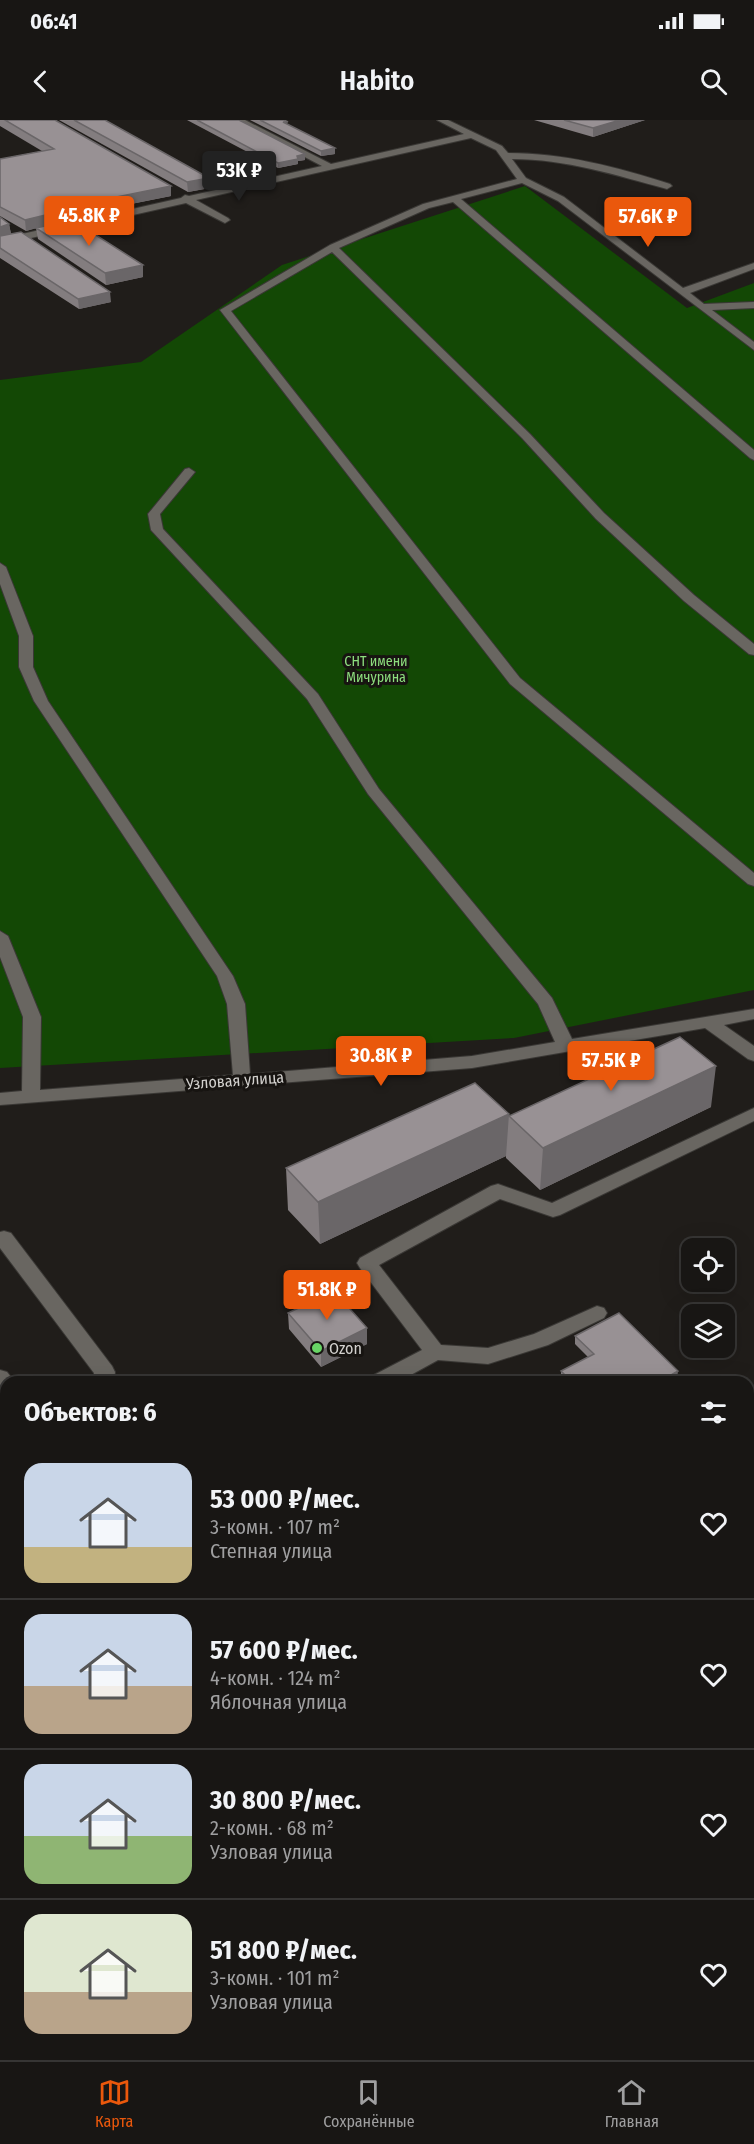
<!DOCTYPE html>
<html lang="ru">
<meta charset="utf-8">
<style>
body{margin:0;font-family:"Fira Sans Condensed",sans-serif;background:#211f1d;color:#f1f3f6;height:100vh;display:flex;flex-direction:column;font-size:22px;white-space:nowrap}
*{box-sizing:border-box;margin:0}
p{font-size:20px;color:#9f9fa0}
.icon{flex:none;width:33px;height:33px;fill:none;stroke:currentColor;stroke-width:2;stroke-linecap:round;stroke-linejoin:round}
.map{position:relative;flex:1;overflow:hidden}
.sheet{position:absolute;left:0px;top:1256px;width:754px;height:686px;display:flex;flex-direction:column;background:#181614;border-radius:18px 18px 0 0;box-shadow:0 6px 24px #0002,0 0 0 2px #363534}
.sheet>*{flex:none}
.buttons{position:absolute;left:681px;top:1118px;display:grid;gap:12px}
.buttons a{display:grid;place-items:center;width:54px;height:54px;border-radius:12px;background:#181614;box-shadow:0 6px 24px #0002,0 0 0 2px #363534;font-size:30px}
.price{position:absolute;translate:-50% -51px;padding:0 14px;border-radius:6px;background:#ea580c;color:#fff;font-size:20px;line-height:39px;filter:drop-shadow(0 2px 3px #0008)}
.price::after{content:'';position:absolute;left:50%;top:36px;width:18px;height:14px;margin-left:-9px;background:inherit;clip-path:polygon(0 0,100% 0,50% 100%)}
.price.current{background:#222;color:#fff}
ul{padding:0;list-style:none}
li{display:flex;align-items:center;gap:18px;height:150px;padding:0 24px}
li+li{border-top:2px solid #363534}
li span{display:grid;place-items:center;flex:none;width:168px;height:120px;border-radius:18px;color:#555}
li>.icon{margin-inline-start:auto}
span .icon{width:72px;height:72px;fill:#fffc;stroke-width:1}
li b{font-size:26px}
h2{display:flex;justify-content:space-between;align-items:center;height:72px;padding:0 24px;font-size:26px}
.status{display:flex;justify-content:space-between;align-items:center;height:42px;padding:0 30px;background:#181614;direction:ltr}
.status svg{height:16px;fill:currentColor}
header{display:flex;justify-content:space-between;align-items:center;height:78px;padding:0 24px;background:#181614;font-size:27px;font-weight:600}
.tab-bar{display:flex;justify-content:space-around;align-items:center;height:84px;border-top:2px solid #363534;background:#181614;font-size:16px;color:#9f9fa0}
.tab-bar a{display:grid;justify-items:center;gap:3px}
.tab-bar .current{color:#ea580c}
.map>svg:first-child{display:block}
.green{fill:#134805}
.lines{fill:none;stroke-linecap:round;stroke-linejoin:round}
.minor-casing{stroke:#3a3835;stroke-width:2}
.minor{fill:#696661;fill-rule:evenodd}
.wall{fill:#837d7f}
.shaded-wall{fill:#6a6668}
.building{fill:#989194;stroke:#6a6668;stroke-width:1.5}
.poi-dot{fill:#68d465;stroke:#171411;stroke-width:2}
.labels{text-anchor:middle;stroke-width:6;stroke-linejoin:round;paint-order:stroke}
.far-park-label{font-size:14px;fill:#8dde7e;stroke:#171411}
.street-label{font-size:16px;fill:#d3d1ce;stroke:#171411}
.poi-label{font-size:16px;fill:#d3d1ce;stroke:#171411;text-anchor:start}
</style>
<div class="status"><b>06:41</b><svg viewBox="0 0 49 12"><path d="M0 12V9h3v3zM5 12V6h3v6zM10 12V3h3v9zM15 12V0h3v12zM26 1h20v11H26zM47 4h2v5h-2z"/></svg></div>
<header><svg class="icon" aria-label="back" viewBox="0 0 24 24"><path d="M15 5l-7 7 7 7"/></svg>Habito<svg class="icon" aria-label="search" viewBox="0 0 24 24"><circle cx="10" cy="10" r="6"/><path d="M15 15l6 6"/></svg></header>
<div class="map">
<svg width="754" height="1940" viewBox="0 0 754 1940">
<rect width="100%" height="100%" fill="#201d1a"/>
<path class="green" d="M 525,66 L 687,188 L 754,163 L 754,870 L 514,918 L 0,948 L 0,260 L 141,242 L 282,145 Z"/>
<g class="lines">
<defs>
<path id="minor" d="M 234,0 L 245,0 L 331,44 L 464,14 L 437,0 L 448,0 L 502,26 L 508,33 C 564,33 617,47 670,64 L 672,66 L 667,69 C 615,55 566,39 512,39 L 526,58 L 564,77 L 683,168 L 754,143 L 754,149 L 690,173 L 704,184 L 754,182 L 754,188 L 712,190 L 754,222 L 754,230 L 558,81 L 522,63 L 461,79 L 754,330 L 754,340 L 750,338 L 453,82 L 429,88 L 339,128 L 530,314 L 604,393 L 694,475 L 754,524 L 754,535 L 749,534 L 684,481 L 596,399 L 522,318 L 332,132 L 231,191 L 520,558 L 754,753 L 754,766 L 748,764 L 510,564 L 220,190 L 330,125 L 423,84 L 517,59 L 496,30 L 471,18 L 196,80 L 228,98 L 230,100 L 225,103 L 186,83 L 0,125 L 0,119 L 181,78 L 185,75 L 189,76 L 322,46 Z
M 189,348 L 195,352 L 160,394 L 163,409 L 318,574 L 379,669 L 552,878 L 572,919 L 754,889 L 754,899 L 724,905 L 754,926 L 754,941 L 748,939 L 705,908 L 472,948 L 0,985 L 0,973 L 22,971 L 23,897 L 0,837 L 0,811 L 8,816 L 41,897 L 40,970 L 233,955 L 227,884 L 217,856 L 34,581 L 19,547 L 19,516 L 0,464 L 0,443 L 6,447 L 33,516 L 33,547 L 48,581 L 233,856 L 245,884 L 250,954 L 472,936 L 555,922 L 538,884 L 368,674 L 307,579 L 151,410 L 148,394 L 185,349 Z
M 754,988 L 754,1001 L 560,1095 L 553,1097 L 500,1079 L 379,1145 L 441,1225 L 488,1228 L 534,1214 L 597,1186 L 604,1188 L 607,1193 L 604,1198 L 548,1225 L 488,1244 L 438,1240 L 398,1262 L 369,1262 L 372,1256 L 422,1230 L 360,1148 L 357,1143 L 360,1138 L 491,1066 L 498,1064 L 552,1083 Z
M 4,1111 L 11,1113 L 112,1246 L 115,1252 L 114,1262 L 94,1262 L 94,1253 L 0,1128 L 0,1112 Z
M 0,1250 L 7,1252 L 15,1262 L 6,1262 L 6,1273 L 0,1271 Z
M 0,1442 L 6,1444 L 6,1467 L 0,1465 Z
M 754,1679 L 754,1702 L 748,1704 L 748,1681 Z
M 340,1935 L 372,1935 L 370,1940 L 339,1940 Z"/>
</defs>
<use href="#minor" class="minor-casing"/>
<use href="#minor" class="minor"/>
</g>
<path class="wall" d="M 0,0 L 55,0 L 171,66 L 171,76 L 66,97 L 67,100 L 50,104 L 143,145 L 143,157 L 106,165 L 38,119 L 36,108 L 26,111 L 0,96 L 0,39 L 42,31 L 0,6 Z
M 59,0 L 105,0 L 210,68 L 188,72 Z
M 187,0 L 239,0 L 305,34 L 305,40 L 298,41 L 298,44 L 278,48 Z
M 250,0 L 284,0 L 288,5 L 335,34 L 321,36 Z
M 534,0 L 645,0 L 593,17 Z
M 0,97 L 9,104 L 11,114 L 111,182 L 79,189 L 0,138 Z
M 711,987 L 540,1070 L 506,1038 L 506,1036 L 320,1124 L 288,1090 L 286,1048 L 509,996 Z
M 288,1193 L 367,1224 L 321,1247 L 289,1209 Z
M 575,1216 L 677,1259 L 672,1262 L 563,1262 L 561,1259 L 561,1251 L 588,1237 L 575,1224 Z"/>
<path class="shaded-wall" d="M 620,0 L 645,0 L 593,17 L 593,8 Z
M 335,28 L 335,34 L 321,36 L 321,31 Z
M 305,34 L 305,40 L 298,41 L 298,44 L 278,48 L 278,43 L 297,36 Z
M 209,58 L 210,68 L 188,72 L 187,62 Z
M 171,66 L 171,76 L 66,97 L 67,100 L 26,111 L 25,100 L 62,88 Z
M 9,104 L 11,114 L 0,117 L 0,107 Z
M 143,145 L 143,157 L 106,165 L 105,153 Z
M 110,172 L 111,182 L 79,189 L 78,179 Z
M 716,946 L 711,987 L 540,1070 L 543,1028 Z
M 509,994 L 506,1036 L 320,1124 L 318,1082 Z
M 367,1208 L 367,1224 L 321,1247 L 321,1231 Z
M 678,1251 L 677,1259 L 672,1262 L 659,1262 Z
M 754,1493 L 754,1524 L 748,1528 L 748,1496 Z"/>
<path class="building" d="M 5,0 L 55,0 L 171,66 L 62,88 L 66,90 L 25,100 L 0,87 L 0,39 L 54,29 Z
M 74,0 L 105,0 L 209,58 L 187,62 Z
M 197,0 L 239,0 L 305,34 L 297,36 L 298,39 L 278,43 Z
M 260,0 L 284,0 L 288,2 L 283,2 L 335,28 L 321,31 Z
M 564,0 L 620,0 L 593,8 Z
M 0,97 L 9,104 L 0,107 Z
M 72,100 L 143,145 L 105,153 L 36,108 Z
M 21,112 L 110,172 L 78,179 L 0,128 L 0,116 Z
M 680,917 L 716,946 L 543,1028 L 509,996 Z
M 475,963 L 509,994 L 318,1082 L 286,1048 Z
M 334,1171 L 367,1208 L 321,1231 L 288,1193 Z
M 619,1193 L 678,1251 L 659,1262 L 572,1262 L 561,1251 L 594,1234 L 575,1216 Z
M 754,1357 L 754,1493 L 748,1496 L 748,1412 L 751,1411 L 748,1408 L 748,1361 Z"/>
<circle class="poi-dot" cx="317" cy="1228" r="6"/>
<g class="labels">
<g class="far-park-label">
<text x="376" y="546">СНТ имени<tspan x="376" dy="16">Мичурина</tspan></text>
</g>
<g class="street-label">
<text transform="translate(235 960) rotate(-4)" y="6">Узловая улица</text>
</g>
<g class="poi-label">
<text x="329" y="1234">Ozon</text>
</g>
</g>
</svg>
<div class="buttons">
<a><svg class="icon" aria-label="locate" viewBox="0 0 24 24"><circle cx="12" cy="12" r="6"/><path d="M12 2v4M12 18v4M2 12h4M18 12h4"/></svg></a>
<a><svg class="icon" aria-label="layers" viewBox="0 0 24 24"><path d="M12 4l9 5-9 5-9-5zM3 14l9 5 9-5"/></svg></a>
</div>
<b class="price current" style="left:239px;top:82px">53K ₽</b>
<b class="price" style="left:89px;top:127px">45.8K ₽</b>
<b class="price" style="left:648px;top:128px">57.6K ₽</b>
<b class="price" style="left:381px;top:967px">30.8K ₽</b>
<b class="price" style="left:611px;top:972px">57.5K ₽</b>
<b class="price" style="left:327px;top:1201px">51.8K ₽</b>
<section class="sheet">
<h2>Объектов: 6<svg class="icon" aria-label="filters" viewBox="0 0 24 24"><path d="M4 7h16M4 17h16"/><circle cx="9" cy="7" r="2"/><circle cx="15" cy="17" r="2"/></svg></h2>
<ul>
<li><span style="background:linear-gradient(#c9d6e8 70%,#c2b280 0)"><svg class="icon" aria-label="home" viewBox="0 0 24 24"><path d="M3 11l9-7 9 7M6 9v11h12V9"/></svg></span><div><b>53 000 ₽/мес.</b><p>3-комн. · 107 m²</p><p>Степная улица</p></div><svg class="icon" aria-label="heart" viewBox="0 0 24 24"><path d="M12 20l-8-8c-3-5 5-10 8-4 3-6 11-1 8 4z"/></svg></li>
<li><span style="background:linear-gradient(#c9d6e8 60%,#b9a48a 0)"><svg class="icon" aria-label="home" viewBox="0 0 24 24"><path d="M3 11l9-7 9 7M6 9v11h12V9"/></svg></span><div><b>57 600 ₽/мес.</b><p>4-комн. · 124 m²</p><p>Яблочная улица</p></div><svg class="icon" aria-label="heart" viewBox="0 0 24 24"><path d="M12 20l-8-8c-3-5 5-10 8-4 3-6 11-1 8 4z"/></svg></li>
<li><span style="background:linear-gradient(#c9d6e8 60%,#8fb573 0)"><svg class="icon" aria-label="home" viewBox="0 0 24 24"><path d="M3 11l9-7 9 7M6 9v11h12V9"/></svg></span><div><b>30 800 ₽/мес.</b><p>2-комн. · 68 m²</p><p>Узловая улица</p></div><svg class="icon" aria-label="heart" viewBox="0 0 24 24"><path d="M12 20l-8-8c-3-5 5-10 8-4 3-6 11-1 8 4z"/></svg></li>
<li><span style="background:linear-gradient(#dfe7d0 65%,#b9a48a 0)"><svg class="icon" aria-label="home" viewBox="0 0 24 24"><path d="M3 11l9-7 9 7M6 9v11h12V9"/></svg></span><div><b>51 800 ₽/мес.</b><p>3-комн. · 101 m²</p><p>Узловая улица</p></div><svg class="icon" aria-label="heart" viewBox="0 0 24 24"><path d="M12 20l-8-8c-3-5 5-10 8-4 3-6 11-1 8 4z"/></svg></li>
</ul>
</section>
</div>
<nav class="tab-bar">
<a class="current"><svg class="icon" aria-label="map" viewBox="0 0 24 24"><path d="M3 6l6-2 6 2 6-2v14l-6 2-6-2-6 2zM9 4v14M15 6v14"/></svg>Карта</a>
<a><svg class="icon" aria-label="saved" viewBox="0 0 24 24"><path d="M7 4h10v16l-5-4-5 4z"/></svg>Сохранённые</a>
<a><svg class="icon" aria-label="home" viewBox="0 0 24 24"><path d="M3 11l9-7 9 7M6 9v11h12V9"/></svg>Главная</a>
</nav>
